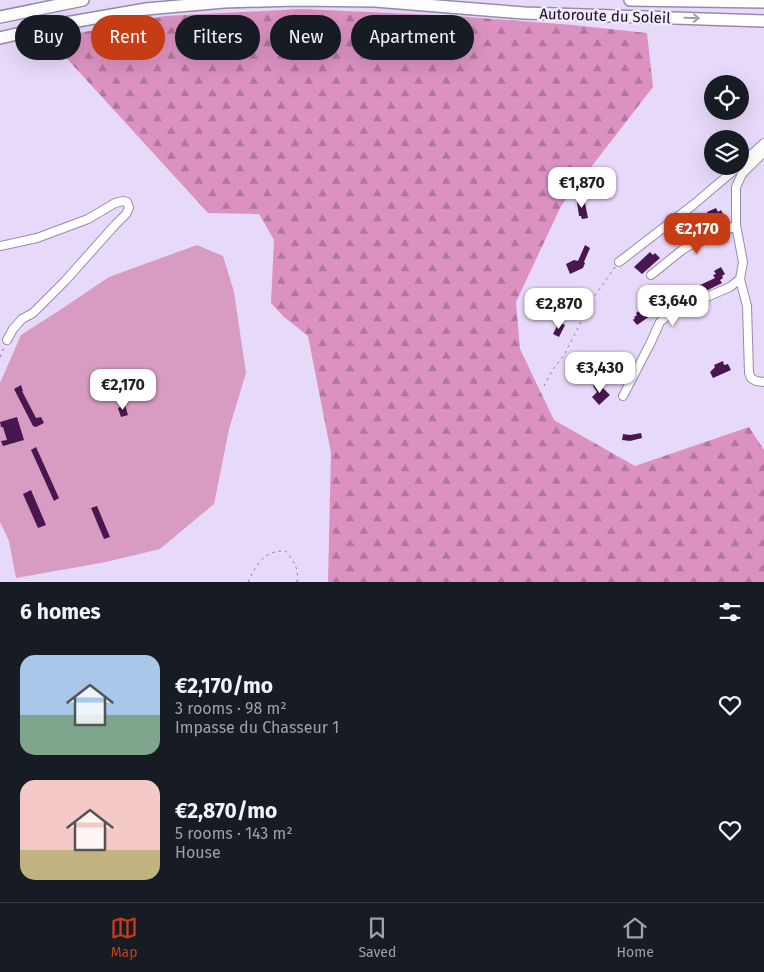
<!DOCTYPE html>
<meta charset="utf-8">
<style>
body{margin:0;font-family:"Fira Sans",sans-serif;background:#20242c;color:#f1f3f6;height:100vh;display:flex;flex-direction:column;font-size:19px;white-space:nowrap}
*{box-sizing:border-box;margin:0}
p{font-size:16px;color:#9ea1a6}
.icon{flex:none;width:28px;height:28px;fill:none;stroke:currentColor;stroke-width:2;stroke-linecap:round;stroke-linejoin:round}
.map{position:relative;height:582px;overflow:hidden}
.panel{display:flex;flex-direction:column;background:#171b24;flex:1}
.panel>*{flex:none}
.guide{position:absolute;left:15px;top:15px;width:500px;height:45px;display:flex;gap:10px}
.controls{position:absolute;left:704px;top:75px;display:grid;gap:10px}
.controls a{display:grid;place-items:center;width:45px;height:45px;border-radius:50%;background:#171b24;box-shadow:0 5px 20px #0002;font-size:25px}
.price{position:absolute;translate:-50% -42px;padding:0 11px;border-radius:10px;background:#fff;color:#222;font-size:16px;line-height:32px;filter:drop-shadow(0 1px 2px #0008)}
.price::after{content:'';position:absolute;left:50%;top:30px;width:15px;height:11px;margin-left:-8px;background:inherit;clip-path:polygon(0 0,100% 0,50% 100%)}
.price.current{background:#c63d15;color:#fff}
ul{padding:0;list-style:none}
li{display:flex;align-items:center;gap:15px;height:125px;padding:0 20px}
li span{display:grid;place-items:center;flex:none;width:140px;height:100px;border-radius:15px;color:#555}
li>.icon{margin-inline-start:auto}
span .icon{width:60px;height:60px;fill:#fffc;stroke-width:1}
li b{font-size:21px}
h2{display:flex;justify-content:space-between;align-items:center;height:60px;padding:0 20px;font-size:21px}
.chip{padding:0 18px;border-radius:22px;background:#171b24;box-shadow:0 5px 20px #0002;font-size:18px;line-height:45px}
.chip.current{background:#c63d15;color:#fff}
.tabs{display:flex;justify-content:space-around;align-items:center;height:70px;border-top:1px solid #363941;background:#171b24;font-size:14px;color:#9ea1a6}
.tabs a{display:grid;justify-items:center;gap:2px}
.tabs .current{color:#c63d15}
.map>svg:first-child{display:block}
.forest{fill:url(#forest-firs)}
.pitch{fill:#d89bc2}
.building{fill:#48174f}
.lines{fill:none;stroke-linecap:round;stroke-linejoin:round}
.minor-casing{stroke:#988baa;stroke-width:10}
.highway-casing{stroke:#988baa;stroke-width:14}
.path{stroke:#887e95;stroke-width:1;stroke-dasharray:2.5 4;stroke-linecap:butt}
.minor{stroke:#fff;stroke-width:8}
.highway{stroke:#fff;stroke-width:11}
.oneway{stroke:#a19fa4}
.labels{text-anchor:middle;stroke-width:5;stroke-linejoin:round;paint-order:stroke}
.street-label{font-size:15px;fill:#15101b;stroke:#f1e9fd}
</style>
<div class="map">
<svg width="764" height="582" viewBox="0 0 764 582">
<defs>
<pattern id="forest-firs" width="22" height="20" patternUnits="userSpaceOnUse" patternTransform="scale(1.25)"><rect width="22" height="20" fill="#db92c1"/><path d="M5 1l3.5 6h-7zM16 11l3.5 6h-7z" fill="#b0769c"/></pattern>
</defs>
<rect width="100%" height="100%" fill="#e7d9fa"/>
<path class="forest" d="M 302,9 L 456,16 L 573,25 L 647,33 L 653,87 L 561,206 L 516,302 L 520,349 L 554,420 L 635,466 L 749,427 L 764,450 L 764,582 L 328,582 L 331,453 L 308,336 L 284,317 L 271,303 L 274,240 L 259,214 L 208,213 L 49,39 L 165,16 Z"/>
<path class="pitch" d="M 197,245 L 223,256 L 234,292 L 246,373 L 229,429 L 214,504 L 160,549 L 106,562 L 16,578 L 9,541 L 0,522 L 0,383 L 21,335 L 63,308 L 109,277 Z"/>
<path class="building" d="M 584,198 L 588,218 L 582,219 L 581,216 L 579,216 L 577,202 L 579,202 L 578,199 Z
M 716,208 L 718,212 L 721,210 L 724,216 L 706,225 L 703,218 L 708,215 L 707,212 Z
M 585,245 L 590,248 L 584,262 L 585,263 L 583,268 L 570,274 L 566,264 L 574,260 L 578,261 Z
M 650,252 L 653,255 L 655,253 L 660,258 L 642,274 L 634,267 Z
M 721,267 L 725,274 L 722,276 L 723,278 L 720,280 L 722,283 L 702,293 L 698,286 L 715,278 L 713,275 L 716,274 L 714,271 Z
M 643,308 L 645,311 L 649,309 L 653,314 L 637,325 L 633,320 L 635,318 L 634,317 L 637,315 L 636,313 Z
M 559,322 L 565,325 L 559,337 L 553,334 Z
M 723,361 L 724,365 L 728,364 L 731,370 L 713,378 L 710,372 L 715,367 L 714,365 Z
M 597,382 L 610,395 L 599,405 L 592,397 L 597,392 L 593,386 Z
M 21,385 L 23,391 L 22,391 L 36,418 L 41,417 L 44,423 L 36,427 L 33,426 L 14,389 Z
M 125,405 L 128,415 L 121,417 L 118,408 Z
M 17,417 L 24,440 L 3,446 L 1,441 L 7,440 L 3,427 L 1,427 L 0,422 Z
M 641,433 L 642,438 L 630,441 L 622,440 L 623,434 L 630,435 Z
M 36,447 L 59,498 L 54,501 L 31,450 Z
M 31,490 L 46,525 L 38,528 L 23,494 Z
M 97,506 L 110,537 L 104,539 L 91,508 Z"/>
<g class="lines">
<defs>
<path id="minor" d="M 764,152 L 742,174 L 736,187 L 736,225 L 743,262 L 740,279 L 747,306 L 749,373 L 751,378 L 756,381 L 764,382
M 740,165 L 764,143
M 0,246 L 37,238 L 88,219 L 115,203 L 123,201 L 127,202 L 129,208 L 126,214 L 115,225 L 65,281 L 33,313 L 22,319 L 13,329 L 7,340
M 619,262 L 693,205 L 739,166
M 651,275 L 682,250 L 690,245 L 716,236 L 736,225
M 623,396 L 650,344 L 660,322 L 672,312 L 730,287 L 740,279"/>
<path id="highway" d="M 630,0 L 764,2
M 0,17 L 83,0
M 0,38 L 60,24 L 146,9 L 224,2 L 296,0 L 375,1 L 524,13 L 764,21"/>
</defs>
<use href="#minor" class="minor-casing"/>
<use href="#highway" class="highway-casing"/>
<path class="path" d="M 0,357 L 4,347
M 544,386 L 552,371 L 564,355 L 594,297 L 615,267
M 248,582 C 257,564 264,550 286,551 C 294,562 299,568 297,582"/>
<use href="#minor" class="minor"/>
<use href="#highway" class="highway"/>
</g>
<defs><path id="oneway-shaft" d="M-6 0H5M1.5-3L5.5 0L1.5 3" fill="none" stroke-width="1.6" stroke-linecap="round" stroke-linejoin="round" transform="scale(1.25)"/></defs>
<use class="oneway" href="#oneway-shaft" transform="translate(692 18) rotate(2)"/>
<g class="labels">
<g class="street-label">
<text transform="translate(605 16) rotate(2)" y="5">Autoroute du Soleil</text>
</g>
</g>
</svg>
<div class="controls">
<a><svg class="icon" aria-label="locate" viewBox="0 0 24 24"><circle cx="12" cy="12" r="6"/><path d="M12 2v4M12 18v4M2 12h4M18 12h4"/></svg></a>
<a><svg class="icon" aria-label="layers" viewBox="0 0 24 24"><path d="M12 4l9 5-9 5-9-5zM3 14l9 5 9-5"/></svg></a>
</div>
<b class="price" style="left:582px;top:209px">€1,870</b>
<b class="price current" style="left:697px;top:255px">€2,170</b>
<b class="price" style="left:673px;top:327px">€3,640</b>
<b class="price" style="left:559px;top:330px">€2,870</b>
<b class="price" style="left:600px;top:394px">€3,430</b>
<b class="price" style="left:123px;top:411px">€2,170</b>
<div class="guide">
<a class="chip">Buy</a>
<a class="chip current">Rent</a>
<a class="chip">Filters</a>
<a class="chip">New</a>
<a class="chip">Apartment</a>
</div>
</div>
<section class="panel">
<h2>6 homes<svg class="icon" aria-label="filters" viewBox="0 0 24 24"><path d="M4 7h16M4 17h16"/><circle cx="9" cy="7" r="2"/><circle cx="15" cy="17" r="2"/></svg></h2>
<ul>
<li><span style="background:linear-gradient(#a9c7e8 60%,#7fa58c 0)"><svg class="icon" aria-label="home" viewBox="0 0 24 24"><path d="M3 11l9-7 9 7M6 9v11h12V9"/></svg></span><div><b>€2,170/mo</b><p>3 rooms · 98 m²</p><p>Impasse du Chasseur 1</p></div><svg class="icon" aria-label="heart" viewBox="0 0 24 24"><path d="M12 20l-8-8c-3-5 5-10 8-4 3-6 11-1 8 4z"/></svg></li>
<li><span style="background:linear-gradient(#f6c9c9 70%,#c2b280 0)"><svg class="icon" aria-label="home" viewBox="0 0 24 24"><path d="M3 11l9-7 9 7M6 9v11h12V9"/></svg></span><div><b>€2,870/mo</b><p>5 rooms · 143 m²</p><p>House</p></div><svg class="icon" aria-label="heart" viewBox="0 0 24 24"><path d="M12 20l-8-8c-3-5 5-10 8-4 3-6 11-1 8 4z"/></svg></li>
</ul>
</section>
<nav class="tabs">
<a class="current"><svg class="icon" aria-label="map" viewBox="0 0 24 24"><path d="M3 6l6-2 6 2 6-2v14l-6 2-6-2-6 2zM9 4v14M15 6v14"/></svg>Map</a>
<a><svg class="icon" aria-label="saved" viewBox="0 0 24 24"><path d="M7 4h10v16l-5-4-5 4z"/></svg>Saved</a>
<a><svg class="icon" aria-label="home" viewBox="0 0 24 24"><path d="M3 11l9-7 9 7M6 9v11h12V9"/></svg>Home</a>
</nav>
